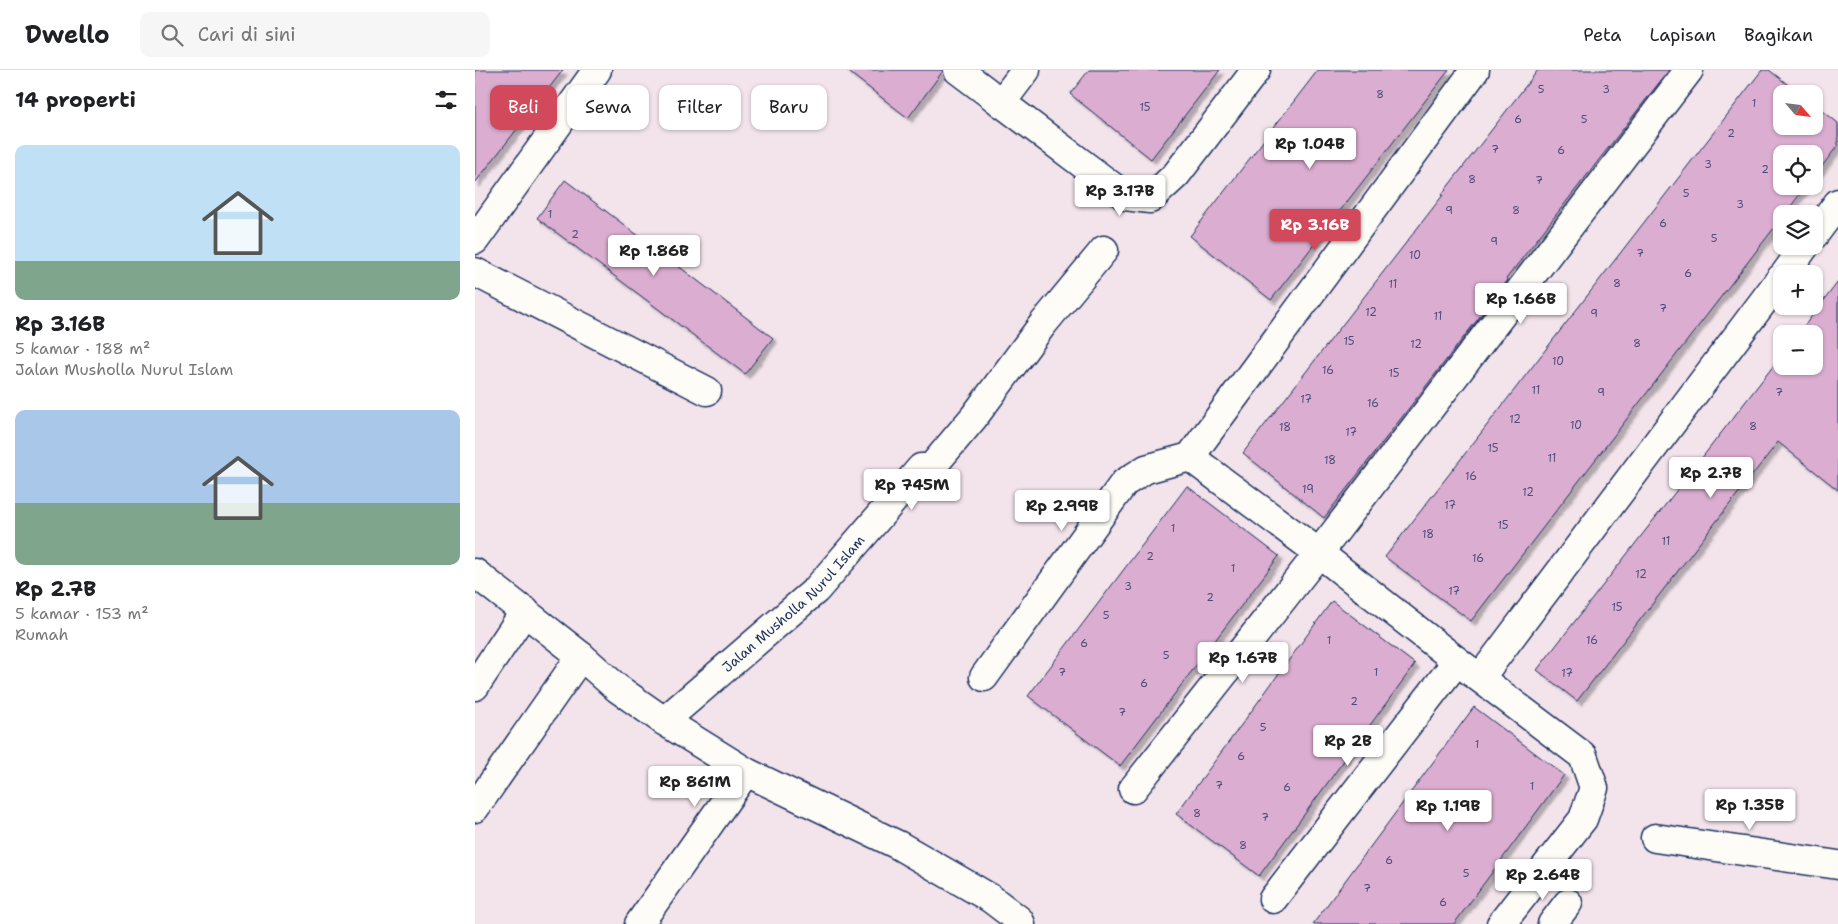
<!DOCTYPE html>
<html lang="id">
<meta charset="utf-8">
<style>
body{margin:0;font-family:"Shantell Sans",sans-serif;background:#f6f6f6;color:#202124;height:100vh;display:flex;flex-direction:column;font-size:19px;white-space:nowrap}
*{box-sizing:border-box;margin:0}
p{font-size:16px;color:#757577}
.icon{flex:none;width:28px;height:28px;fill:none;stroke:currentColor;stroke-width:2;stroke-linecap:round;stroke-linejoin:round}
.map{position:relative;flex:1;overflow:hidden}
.panel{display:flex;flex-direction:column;background:#fff;width:475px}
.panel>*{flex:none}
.guide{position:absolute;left:15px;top:15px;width:475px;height:45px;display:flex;gap:10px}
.needle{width:32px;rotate:118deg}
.controls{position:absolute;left:1298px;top:15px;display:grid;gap:10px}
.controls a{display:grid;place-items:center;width:50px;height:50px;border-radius:10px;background:#fff;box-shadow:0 1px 4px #0004;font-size:25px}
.price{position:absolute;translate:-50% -42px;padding:0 11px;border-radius:5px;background:#fff;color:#222;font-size:16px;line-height:32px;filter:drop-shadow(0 1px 2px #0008)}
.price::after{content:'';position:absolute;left:50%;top:30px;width:15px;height:11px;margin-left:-8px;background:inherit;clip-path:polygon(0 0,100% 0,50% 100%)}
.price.current{background:#d1495b;color:#fff}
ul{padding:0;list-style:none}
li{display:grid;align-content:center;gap:10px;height:265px;padding:0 15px}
li span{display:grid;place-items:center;height:155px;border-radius:10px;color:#555}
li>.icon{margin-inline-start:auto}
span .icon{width:90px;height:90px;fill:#fffc;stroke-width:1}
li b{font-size:21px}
h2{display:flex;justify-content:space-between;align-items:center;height:60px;padding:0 15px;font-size:21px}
.chip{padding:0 18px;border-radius:10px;background:#fff;box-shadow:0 1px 4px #0004;font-size:18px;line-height:45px}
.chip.current{background:#d1495b;color:#fff}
header{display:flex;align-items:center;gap:30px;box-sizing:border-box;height:70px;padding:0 25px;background:#fff;border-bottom:1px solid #e0e0e0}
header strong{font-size:24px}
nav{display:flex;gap:28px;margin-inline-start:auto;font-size:18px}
.search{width:350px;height:45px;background:#f6f6f6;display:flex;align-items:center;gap:12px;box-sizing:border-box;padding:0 18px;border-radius:10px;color:#757577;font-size:19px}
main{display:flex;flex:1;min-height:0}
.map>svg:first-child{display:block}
.building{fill:#dbadd0;stroke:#1b2f5e;filter:url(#shadow)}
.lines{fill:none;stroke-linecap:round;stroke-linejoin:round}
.minor-casing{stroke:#1b2f5e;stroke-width:31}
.minor{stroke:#fdfcf7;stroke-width:28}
.labels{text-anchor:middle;stroke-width:4;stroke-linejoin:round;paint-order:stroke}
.number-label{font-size:11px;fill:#4b4e7a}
.street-label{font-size:14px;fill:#1b2f5e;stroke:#fdfcf7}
</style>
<header>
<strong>Dwello</strong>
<div class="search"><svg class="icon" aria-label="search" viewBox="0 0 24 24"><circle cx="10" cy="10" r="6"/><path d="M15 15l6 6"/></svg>Cari di sini</div>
<nav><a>Peta</a><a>Lapisan</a><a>Bagikan</a></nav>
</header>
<main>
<section class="panel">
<h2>14 properti<svg class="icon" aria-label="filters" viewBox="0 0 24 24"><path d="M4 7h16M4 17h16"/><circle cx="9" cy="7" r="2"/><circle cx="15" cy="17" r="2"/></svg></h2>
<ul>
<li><span style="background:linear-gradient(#bfe0f5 75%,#7fa58c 0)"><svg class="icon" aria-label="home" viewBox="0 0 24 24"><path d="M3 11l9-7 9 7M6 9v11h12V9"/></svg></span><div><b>Rp 3.16B</b><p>5 kamar · 188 m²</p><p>Jalan Musholla Nurul Islam</p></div></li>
<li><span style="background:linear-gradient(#a9c7e8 60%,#7fa58c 0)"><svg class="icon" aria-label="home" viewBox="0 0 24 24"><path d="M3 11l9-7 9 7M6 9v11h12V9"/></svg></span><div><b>Rp 2.7B</b><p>5 kamar · 153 m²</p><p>Rumah</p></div></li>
</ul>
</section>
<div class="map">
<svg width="1363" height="854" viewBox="0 0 1363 854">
<defs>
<filter id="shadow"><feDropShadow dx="4.5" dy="4.5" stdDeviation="1" flood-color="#0004"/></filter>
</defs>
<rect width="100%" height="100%" fill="#f3e4eb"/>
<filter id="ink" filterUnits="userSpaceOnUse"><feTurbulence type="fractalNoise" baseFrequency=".02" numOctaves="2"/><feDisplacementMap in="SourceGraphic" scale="10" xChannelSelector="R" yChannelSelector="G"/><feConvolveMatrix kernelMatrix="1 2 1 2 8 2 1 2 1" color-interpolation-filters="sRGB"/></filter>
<g filter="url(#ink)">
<path class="building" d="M 0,0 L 88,0 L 0,113 Z
M 371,0 L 468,0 L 468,1 L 433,48 Z
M 614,0 L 745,0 L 676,89 L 595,24 Z
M 843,0 L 974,0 L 796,230 L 715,166 Z
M 1063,0 L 1194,0 L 1031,209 L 1033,210 L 849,448 L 768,383 L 968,125 L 967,124 Z
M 1287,0 L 1294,0 L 1325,24 L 1306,24 L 1306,56 L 1339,56 L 1339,34 L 1363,53 L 1363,75 L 1339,107 L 1339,84 L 1306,84 L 1306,116 L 1331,116 L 1310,144 L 1306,144 L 1306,149 L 996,551 L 910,487 Z
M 90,110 L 298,268 L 270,304 L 62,148 Z
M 1363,212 L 1363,420 L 1303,372 L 1102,631 L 1062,600 L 1306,286 L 1306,296 L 1339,296 L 1339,264 L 1323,264 Z
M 712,416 L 804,486 L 645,696 L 553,626 Z
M 857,531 L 940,594 L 784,806 L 701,744 Z
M 999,637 L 1089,705 L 979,854 L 838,854 Z"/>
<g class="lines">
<defs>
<g id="minor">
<path d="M 483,0 L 650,126 L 675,129 L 701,105 L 781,0"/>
<path d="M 526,33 L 551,0"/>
<path d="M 1339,165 L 1363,133"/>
<path d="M 0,170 L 122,0"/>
<path d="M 0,202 L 232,321"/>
<path d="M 1310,204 L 1330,176"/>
<path d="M 715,387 L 844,483 L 982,591 L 1108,686 L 1119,718 L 1108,749 L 1026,854"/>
<path d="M 0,503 L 106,586 L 142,618 L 189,651 L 271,702 L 423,775 L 515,828 L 544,850 L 546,854"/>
<path d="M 509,607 L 649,413 L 671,399 L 715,387 L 1000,0"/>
<path d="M 1005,608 L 1306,208"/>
<path d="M 0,616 L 50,541"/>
<path id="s1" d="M 189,651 L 341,520 L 446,398 L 456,398 L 499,347 L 568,254 L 629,180"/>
<path d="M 658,719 L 844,483 L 1214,0"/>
<path d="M 0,738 L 106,586"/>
<path d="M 1180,768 L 1363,795"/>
<path d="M 798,829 L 982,591"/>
<path d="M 164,854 L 271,702"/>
<path d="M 1077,854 L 1093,833"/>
</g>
</defs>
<use href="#minor" class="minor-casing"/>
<use href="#minor" class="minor"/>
</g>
</g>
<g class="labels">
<g class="number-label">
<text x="1066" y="23">5</text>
<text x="1131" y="23">3</text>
<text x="905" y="28">8</text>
<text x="1279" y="37">1</text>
<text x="670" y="41">15</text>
<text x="1043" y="53">6</text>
<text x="1109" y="53">5</text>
<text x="1256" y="67">2</text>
<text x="1020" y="83">7</text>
<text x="1086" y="84">6</text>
<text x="1233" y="98">3</text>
<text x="1290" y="103">2</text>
<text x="997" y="113">8</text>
<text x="1064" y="114">7</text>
<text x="1211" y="127">5</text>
<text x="1265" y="138">3</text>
<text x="974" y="144">9</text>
<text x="1041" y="144">8</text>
<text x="75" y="148">1</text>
<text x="1188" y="157">6</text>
<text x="100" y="168">2</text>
<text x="1239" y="172">5</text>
<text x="1019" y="175">9</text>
<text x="1165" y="187">7</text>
<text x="940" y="189">10</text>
<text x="1213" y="207">6</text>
<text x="1142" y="217">8</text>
<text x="918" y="218">11</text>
<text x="1188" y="242">7</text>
<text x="896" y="246">12</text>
<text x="1119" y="247">9</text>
<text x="963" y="250">11</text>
<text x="874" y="275">15</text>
<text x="1162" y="277">8</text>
<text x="941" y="278">12</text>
<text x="1083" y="295">10</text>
<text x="853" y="304">16</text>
<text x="919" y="307">15</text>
<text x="1061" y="324">11</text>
<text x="1126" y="326">9</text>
<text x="1304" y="326">7</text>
<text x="831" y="333">17</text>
<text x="898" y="337">16</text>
<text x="1040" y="353">12</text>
<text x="1101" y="359">10</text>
<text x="1278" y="360">8</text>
<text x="810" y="361">18</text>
<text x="876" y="366">17</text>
<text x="1018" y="382">15</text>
<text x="1077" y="392">11</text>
<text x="855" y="394">18</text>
<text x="996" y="410">16</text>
<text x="833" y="423">19</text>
<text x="1053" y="426">12</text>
<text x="975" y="439">17</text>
<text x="1028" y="459">15</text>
<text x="698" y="462">1</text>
<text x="953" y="468">18</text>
<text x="1191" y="475">11</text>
<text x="675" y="490">2</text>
<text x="1003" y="492">16</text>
<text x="758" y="502">1</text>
<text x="1166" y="508">12</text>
<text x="653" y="520">3</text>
<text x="979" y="525">17</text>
<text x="735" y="531">2</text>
<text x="1142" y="541">15</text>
<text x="631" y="549">5</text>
<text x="854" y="574">1</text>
<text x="1117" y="574">16</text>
<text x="609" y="577">6</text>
<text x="691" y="589">5</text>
<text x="587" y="606">7</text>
<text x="901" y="606">1</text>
<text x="1092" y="607">17</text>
<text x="669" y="617">6</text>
<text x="879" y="635">2</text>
<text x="647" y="646">7</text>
<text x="788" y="661">5</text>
<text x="1002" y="678">1</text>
<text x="766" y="690">6</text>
<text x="744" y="719">7</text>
<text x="1057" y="720">1</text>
<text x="812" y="721">6</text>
<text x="722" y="747">8</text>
<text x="790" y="751">7</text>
<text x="768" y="779">8</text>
<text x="914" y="794">6</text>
<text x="991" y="807">5</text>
<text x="892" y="822">7</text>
<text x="968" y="836">6</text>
</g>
<g class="street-label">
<text dy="5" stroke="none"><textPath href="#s1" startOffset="175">Jalan Musholla Nurul Islam</textPath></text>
</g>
</g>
</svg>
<div class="controls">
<a><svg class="needle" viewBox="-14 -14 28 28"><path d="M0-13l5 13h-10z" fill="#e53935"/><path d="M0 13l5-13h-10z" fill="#757577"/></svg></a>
<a><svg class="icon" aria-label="locate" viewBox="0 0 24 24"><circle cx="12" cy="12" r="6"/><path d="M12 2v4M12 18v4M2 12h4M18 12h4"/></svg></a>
<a><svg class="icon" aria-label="layers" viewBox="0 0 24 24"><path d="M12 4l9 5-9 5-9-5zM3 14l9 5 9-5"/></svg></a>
<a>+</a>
<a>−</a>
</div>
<b class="price" style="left:835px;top:100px">Rp 1.04B</b>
<b class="price" style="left:645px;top:147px">Rp 3.17B</b>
<b class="price current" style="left:840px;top:181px">Rp 3.16B</b>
<b class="price" style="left:179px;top:207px">Rp 1.86B</b>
<b class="price" style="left:1046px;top:255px">Rp 1.66B</b>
<b class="price" style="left:1236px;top:429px">Rp 2.7B</b>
<b class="price" style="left:437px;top:441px">Rp 745M</b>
<b class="price" style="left:587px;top:462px">Rp 2.99B</b>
<b class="price" style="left:768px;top:614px">Rp 1.67B</b>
<b class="price" style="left:873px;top:697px">Rp 2B</b>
<b class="price" style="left:220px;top:738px">Rp 861M</b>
<b class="price" style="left:1275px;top:761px">Rp 1.35B</b>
<b class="price" style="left:973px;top:762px">Rp 1.19B</b>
<b class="price" style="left:1068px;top:831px">Rp 2.64B</b>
<div class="guide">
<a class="chip current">Beli</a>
<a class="chip">Sewa</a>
<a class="chip">Filter</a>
<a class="chip">Baru</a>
</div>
</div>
</main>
